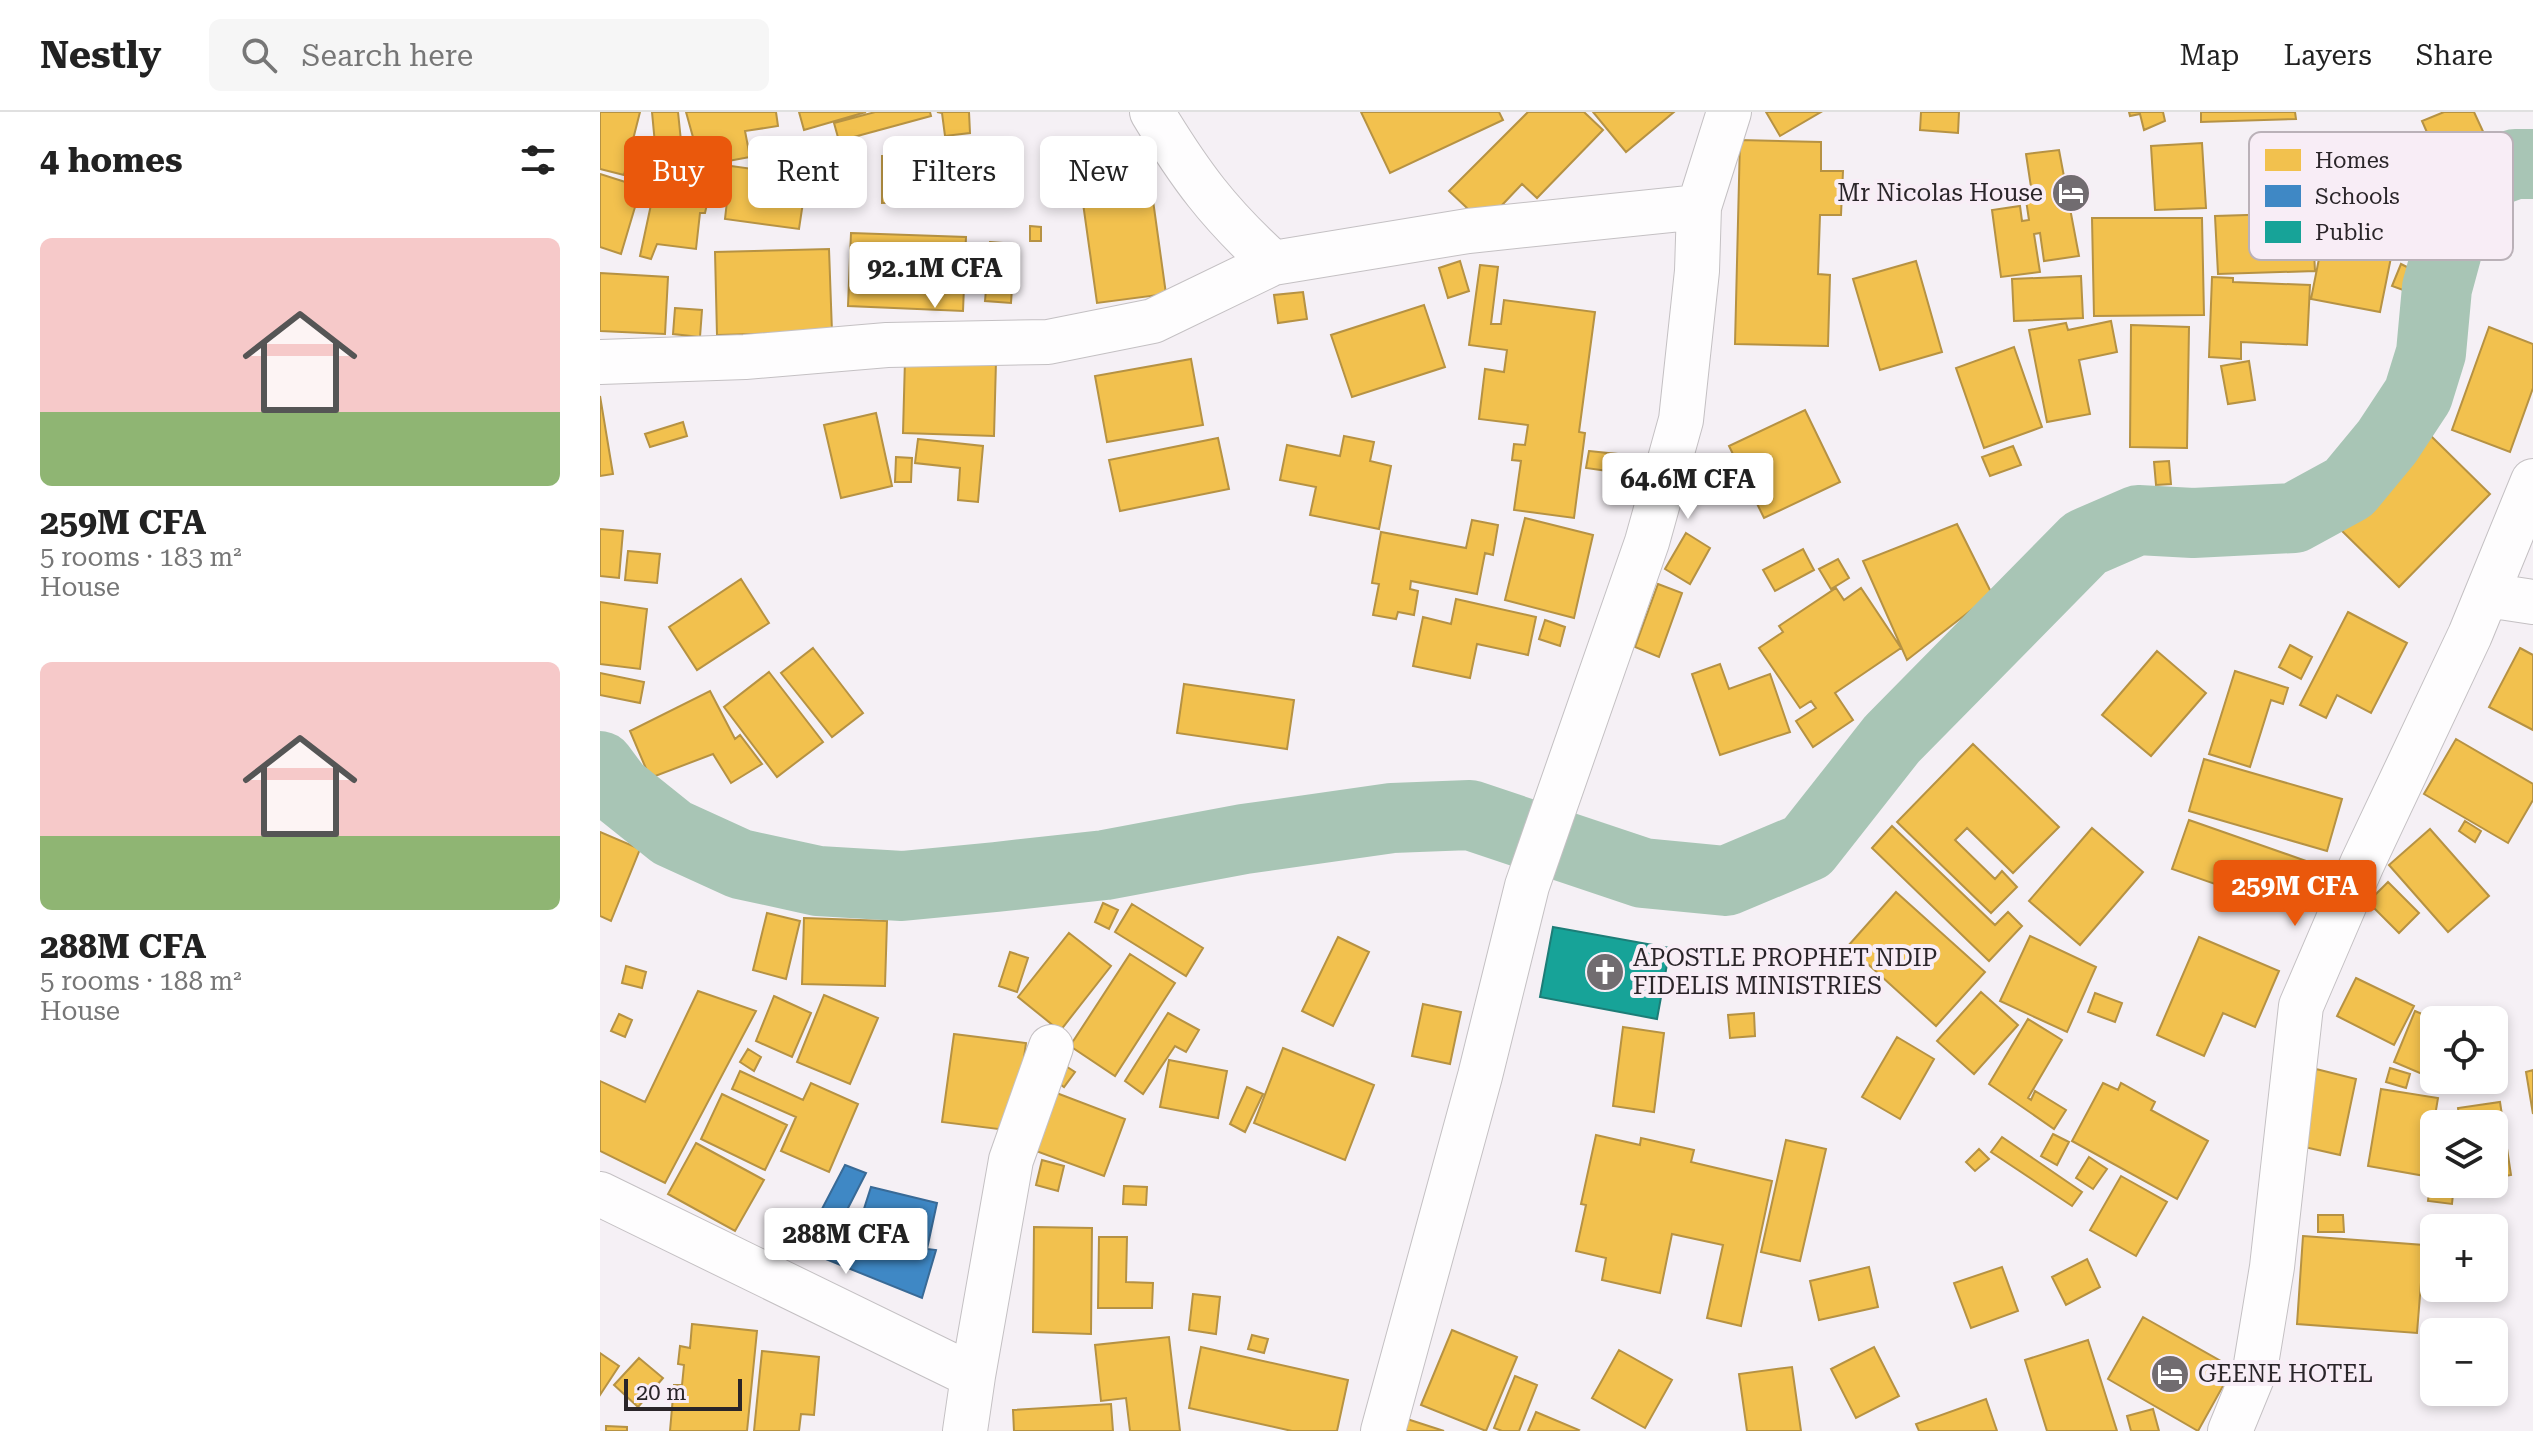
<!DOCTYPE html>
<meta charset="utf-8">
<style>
body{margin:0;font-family:"Roboto Serif",serif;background:#f6f6f6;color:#222;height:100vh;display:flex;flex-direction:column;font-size:30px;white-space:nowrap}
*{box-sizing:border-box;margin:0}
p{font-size:26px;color:#767676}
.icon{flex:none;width:44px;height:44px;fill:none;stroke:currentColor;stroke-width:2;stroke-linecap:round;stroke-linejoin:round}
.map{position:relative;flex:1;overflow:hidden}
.details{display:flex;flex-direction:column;background:#fff;width:600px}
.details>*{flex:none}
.banner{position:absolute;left:24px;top:24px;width:760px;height:72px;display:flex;gap:16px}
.buttons{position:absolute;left:1820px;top:894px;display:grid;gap:16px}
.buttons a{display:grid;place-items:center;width:88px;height:88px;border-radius:12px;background:#fff;box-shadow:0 4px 12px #0003;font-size:40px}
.scale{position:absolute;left:24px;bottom:20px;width:118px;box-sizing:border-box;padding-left:8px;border:4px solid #2a2529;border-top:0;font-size:22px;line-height:28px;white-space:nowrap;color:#2a2529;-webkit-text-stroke:6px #f8edf6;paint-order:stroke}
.price{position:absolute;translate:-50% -68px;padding:0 18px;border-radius:8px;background:#fff;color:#222;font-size:26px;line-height:52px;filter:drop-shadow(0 2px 4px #0008)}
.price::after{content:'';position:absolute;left:50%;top:48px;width:24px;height:18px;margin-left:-12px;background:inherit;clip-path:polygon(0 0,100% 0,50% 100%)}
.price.on{background:#ea580c;color:#fff}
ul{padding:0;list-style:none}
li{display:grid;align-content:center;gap:16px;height:424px;padding:0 40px}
li span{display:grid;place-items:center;height:248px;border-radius:12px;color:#555}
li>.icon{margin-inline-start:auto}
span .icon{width:144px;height:144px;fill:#fffc;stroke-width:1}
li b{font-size:34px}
h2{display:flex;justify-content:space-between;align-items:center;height:96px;padding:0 40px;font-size:34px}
.chip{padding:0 28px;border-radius:12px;background:#fff;box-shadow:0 4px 12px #0003;font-size:28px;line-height:72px}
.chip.on{background:#ea580c;color:#fff}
header{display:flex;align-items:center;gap:48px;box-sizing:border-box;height:112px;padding:0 40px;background:#fff;border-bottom:2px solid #e0e0e0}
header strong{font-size:38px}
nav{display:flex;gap:44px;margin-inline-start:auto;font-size:28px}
.search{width:560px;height:72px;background:#f6f6f6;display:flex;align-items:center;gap:20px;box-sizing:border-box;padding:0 28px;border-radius:12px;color:#767676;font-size:30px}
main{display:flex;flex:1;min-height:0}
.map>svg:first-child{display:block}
.homes{fill:#f2c14e;stroke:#b69243;stroke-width:2}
.schools{fill:#3f88c5;stroke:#396a96;stroke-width:2}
.public{fill:#17a398;stroke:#1d7d77;stroke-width:2}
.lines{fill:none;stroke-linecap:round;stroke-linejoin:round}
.river{stroke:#a8c5b5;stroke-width:70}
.minor-casing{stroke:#c4c0c3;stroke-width:46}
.minor{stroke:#fefdfe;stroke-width:44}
.labels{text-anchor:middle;stroke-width:8;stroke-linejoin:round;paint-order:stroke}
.poi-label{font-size:24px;fill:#2a2529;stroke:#f8edf6;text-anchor:start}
.key{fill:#f8edf6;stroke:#bab1b8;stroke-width:2}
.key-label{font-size:22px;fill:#2a2529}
</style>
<header>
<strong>Nestly</strong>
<div class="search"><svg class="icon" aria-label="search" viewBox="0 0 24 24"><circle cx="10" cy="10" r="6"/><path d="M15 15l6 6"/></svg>Search here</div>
<nav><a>Map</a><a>Layers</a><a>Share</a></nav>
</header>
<main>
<section class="details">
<h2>4 homes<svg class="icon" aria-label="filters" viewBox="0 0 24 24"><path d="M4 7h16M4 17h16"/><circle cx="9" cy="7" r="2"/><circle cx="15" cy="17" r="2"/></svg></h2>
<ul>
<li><span style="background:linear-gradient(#f6c9c9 70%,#8fb573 0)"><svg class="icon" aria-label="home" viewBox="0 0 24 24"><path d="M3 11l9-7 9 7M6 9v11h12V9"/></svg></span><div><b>259M CFA</b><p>5 rooms · 183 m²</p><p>House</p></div></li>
<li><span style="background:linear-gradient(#f6c9c9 70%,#8fb573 0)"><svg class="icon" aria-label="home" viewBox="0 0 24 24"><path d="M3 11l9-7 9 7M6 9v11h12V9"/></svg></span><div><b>288M CFA</b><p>5 rooms · 188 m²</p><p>House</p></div></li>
</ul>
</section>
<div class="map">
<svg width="1933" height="1319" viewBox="0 0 1933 1319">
<rect width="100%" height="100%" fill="#f5f0f5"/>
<path class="homes" d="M 0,0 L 40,0 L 24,63 L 0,57 Z
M 52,0 L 78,0 L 81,29 L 89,30 L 95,59 L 115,57 L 105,101 L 100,101 L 96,137 L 57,132 L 51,147 L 40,144 L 55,74 L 31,63 L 38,29 L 55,32 Z
M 86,0 L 176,0 L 178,14 L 145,19 L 150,45 L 101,54 Z
M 199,0 L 266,0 L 204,18 Z
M 275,0 L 330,0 L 331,4 L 239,29 L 234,11 Z
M 369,0 L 370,21 L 345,24 L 342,1 L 337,0 Z
M 761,0 L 899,0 L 903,8 L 790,61 Z
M 928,0 L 984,0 L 1003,18 L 937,86 L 922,72 L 884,112 L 849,79 Z
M 993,0 L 1074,0 L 1026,40 Z
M 1166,0 L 1221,0 L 1180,24 Z
M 1321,0 L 1359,0 L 1358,21 L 1320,18 Z
M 1529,0 L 1563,0 L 1565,9 L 1544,18 L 1540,2 L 1530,4 Z
M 1601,0 L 1695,0 L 1696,7 L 1601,10 Z
M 1844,0 L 1874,0 L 1887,28 L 1839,48 L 1822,9 Z
M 1140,28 L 1221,30 L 1221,59 L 1243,59 L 1241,103 L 1220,103 L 1218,162 L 1230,163 L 1228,234 L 1135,232 Z
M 1602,31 L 1606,96 L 1555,98 L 1551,34 Z
M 1459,38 L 1479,144 L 1444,149 L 1440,121 L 1434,122 L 1440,160 L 1401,165 L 1392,98 L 1420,94 L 1422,109 L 1429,108 L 1426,88 L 1433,88 L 1426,42 Z
M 282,44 L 324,44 L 324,90 L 282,91 Z
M 131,54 L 153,57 L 152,70 L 205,77 L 199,117 L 125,107 Z
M 0,62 L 41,75 L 21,142 L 0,135 Z
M 551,74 L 566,182 L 497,191 L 482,84 Z
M 1733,76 L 1802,91 L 1780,200 L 1711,187 Z
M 1712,101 L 1715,159 L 1618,162 L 1615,104 Z
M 1492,106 L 1602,106 L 1604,203 L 1494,204 Z
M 430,114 L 441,115 L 441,129 L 430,129 Z
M 251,121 L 366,125 L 363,199 L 248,194 Z
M 390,130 L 415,132 L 411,191 L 385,189 Z
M 229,137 L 232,220 L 117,223 L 115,140 Z
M 860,149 L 869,179 L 848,186 L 839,156 Z
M 1316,149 L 1342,240 L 1280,258 L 1253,167 Z
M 1801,152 L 1811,157 L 1803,178 L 1792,174 Z
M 880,153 L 898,155 L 891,212 L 901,212 L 904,188 L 995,200 L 979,320 L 985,321 L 974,406 L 914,398 L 921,349 L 912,348 L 914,332 L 925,333 L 928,313 L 879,307 L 885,257 L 904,260 L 907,238 L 869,233 Z
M 0,161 L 68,165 L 65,222 L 0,219 Z
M 1481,164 L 1483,206 L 1414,209 L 1412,167 Z
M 1612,165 L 1633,166 L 1633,170 L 1710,173 L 1707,233 L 1641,230 L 1641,247 L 1609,245 Z
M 703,180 L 707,207 L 678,211 L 674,183 Z
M 824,193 L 845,255 L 752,285 L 731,223 Z
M 75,196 L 102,198 L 100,225 L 73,222 Z
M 1511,209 L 1517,240 L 1479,248 L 1490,302 L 1447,310 L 1429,218 L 1466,211 L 1468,218 Z
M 1531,213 L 1589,215 L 1587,336 L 1530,335 Z
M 1889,215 L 1933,232 L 1933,276 L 1910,340 L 1852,318 Z
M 1414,235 L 1442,315 L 1384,336 L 1356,256 Z
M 305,247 L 396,249 L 394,324 L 303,321 Z
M 591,247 L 603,313 L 507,330 L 495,264 Z
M 1649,249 L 1655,288 L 1628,292 L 1621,254 Z
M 0,284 L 13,362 L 0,364 Z
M 1205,298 L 1240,370 L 1164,406 L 1129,334 Z
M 276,301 L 292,374 L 241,386 L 224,313 Z
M 83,310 L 87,324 L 50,335 L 45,322 Z
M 744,324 L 774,330 L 770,349 L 791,354 L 779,417 L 710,403 L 716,375 L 680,368 L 687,333 L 740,344 Z
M 1831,324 L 1890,382 L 1799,475 L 1740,417 Z
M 618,326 L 629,377 L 520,399 L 509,348 Z
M 318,327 L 383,334 L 378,390 L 358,388 L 360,356 L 315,351 Z
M 1413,334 L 1421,353 L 1390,364 L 1382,345 Z
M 989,339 L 1017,342 L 1015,360 L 986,356 Z
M 296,345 L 312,346 L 311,370 L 295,370 Z
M 1569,349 L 1571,372 L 1556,373 L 1554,350 Z
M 925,406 L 993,423 L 974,506 L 905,488 Z
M 872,408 L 898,413 L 893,443 L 885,441 L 877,482 L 811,469 L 810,477 L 818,479 L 814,503 L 798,500 L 796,507 L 773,503 L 779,472 L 772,471 L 781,420 L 866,436 Z
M 1357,412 L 1392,482 L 1307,548 L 1263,449 Z
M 0,417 L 23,419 L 19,466 L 0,464 Z
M 1086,421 L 1110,436 L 1090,472 L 1065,457 Z
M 1203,437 L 1214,458 L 1175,479 L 1163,458 Z
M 28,439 L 60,442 L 57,471 L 25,468 Z
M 1238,447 L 1249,466 L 1231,477 L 1219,457 Z
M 141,467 L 169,511 L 97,558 L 69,515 Z
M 1058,472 L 1082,481 L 1059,545 L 1035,535 Z
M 1236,476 L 1244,488 L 1261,476 L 1301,536 L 1235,581 L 1253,608 L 1213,635 L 1196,609 L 1216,596 L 1211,589 L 1200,596 L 1159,536 L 1183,520 L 1179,514 Z
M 856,487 L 936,505 L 928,543 L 877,532 L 870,566 L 813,554 L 823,505 L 851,512 Z
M 0,490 L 47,497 L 40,557 L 0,552 Z
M 1748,500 L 1807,531 L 1771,601 L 1737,583 L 1726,606 L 1700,593 Z
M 945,508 L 965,515 L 960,534 L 939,527 Z
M 1690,533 L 1712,545 L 1701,567 L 1679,555 Z
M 213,536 L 263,601 L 232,625 L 181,561 Z
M 1920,536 L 1933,543 L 1933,618 L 1889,595 Z
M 1557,539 L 1606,581 L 1551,644 L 1502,603 Z
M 1120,552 L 1129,577 L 1170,562 L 1190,620 L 1120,643 L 1092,562 Z
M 1635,559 L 1688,576 L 1683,592 L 1671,588 L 1650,655 L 1609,642 Z
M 169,560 L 223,630 L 177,665 L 124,595 Z
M 0,561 L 44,570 L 40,591 L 0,583 Z
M 584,572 L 694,588 L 687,637 L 577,621 Z
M 110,579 L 135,627 L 140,623 L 162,652 L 131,671 L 113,642 L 50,666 L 30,619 Z
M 1856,627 L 1933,672 L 1933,688 L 1908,731 L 1824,682 Z
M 1373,632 L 1459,715 L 1413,761 L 1367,716 L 1355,728 L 1395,767 L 1402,759 L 1417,775 L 1391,801 L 1297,710 Z
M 1604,647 L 1742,687 L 1727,739 L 1589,699 Z
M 1589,708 L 1715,752 L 1698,801 L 1572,757 Z
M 1865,709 L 1881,719 L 1875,730 L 1859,719 Z
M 1292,714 L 1395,813 L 1408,800 L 1422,814 L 1389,849 L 1272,736 Z
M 1492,716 L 1543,760 L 1480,833 L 1429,789 Z
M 1830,717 L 1889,784 L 1848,820 L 1789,753 Z
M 0,720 L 40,737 L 11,809 L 0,804 Z
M 1788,770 L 1819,801 L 1799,821 L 1768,790 Z
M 1296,780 L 1385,860 L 1336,914 L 1248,834 Z
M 503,791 L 518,798 L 509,817 L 495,810 Z
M 532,792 L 603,836 L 586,864 L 515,820 Z
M 167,801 L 200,809 L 186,867 L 153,858 Z
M 204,806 L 287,809 L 285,874 L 202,872 Z
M 469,821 L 511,854 L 460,919 L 418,885 Z
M 1430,824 L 1496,855 L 1467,920 L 1400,889 Z
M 738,825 L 769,840 L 733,914 L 702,899 Z
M 1599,825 L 1679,859 L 1655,915 L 1623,901 L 1604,944 L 1557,923 Z
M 410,840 L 428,846 L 417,880 L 399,874 Z
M 530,842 L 575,871 L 515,964 L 470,934 Z
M 26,854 L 46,860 L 42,876 L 22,871 Z
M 1756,866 L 1814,894 L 1794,933 L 1737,904 Z
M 98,879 L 156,899 L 65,1071 L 0,1039 L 0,969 L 45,990 Z
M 1381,880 L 1418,913 L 1374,962 L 1337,929 Z
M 1495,881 L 1522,891 L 1515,910 L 1488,900 Z
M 224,883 L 278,906 L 250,972 L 197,950 Z
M 174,884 L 211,901 L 192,945 L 156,929 Z
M 823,892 L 861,900 L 850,952 L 812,944 Z
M 1815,899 L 1836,908 L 1834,967 L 1794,950 Z
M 568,901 L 599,918 L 586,940 L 575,934 L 543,982 L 525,969 Z
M 1154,901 L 1155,924 L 1130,926 L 1128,903 Z
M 19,902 L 32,908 L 25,925 L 11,919 Z
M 1428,907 L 1462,928 L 1428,986 L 1431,988 L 1435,979 L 1466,998 L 1454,1017 L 1389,972 Z
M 1023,915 L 1064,921 L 1054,1000 L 1013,994 Z
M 354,922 L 426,931 L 414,1019 L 342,1010 Z
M 1297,925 L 1334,947 L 1300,1007 L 1262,985 Z
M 683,936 L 774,973 L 745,1048 L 654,1011 Z
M 148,937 L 161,945 L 154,959 L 140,950 Z
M 569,948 L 627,959 L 618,1006 L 560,995 Z
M 461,951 L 475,960 L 464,975 L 451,966 Z
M 1790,956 L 1810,962 L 1806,976 L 1786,970 Z
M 1716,957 L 1756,967 L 1740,1043 L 1700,1034 Z
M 1933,958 L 1933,1002 L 1926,960 Z
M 140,959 L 203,988 L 211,971 L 258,992 L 229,1060 L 181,1039 L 196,1005 L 132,977 Z
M 1503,971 L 1518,978 L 1521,971 L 1555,990 L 1551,998 L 1608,1029 L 1577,1087 L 1472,1029 Z
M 647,975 L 663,982 L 645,1020 L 630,1012 Z
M 446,977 L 525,1007 L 504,1064 L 425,1035 Z
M 1781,977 L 1838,986 L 1825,1064 L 1768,1054 Z
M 122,982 L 187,1013 L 165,1058 L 101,1027 Z
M 1900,990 L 1911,1063 L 1894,1066 L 1894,1012 L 1860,1012 L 1858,996 Z
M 1453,1022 L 1469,1030 L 1457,1053 L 1441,1044 Z
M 996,1023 L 1040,1033 L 1041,1026 L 1094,1038 L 1091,1050 L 1172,1069 L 1141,1214 L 1107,1206 L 1123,1133 L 1072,1122 L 1060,1181 L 1002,1168 L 1006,1146 L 976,1139 L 986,1093 L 981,1092 Z
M 1402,1025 L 1482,1080 L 1472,1094 L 1391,1040 Z
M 1186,1028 L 1226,1037 L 1200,1149 L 1161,1140 Z
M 96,1031 L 164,1068 L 135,1119 L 68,1082 Z
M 1379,1037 L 1389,1047 L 1375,1059 L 1366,1050 Z
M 1489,1045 L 1507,1057 L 1493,1077 L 1476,1066 Z
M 442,1048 L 464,1054 L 458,1079 L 436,1073 Z
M 1831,1063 L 1834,1063 L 1834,1072 L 1854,1072 L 1852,1092 L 1828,1089 Z
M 1521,1064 L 1567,1090 L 1536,1144 L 1490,1118 Z
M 524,1074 L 547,1075 L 546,1093 L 523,1092 Z
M 1718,1103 L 1743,1103 L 1744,1120 L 1718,1120 Z
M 434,1115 L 492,1116 L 491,1222 L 433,1220 Z
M 1703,1124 L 1824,1133 L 1817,1221 L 1697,1212 Z
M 499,1125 L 527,1125 L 526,1170 L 553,1171 L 552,1196 L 498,1196 Z
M 1487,1147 L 1500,1175 L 1466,1193 L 1452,1165 Z
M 1269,1155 L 1278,1195 L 1219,1208 L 1210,1169 Z
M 1402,1155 L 1418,1199 L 1371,1216 L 1354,1171 Z
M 593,1182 L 620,1185 L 616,1222 L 589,1218 Z
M 1543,1205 L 1633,1256 L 1598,1319 L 1508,1267 Z
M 92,1212 L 157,1219 L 147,1319 L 70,1319 L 74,1273 L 82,1273 L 84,1253 L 78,1252 L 80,1234 L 90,1236 Z
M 852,1218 L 917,1245 L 886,1319 L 821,1293 Z
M 652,1223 L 668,1227 L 664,1241 L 648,1237 Z
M 569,1225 L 580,1319 L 530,1319 L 526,1286 L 501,1289 L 495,1233 Z
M 1488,1228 L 1517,1319 L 1447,1319 L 1425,1248 Z
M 601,1235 L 748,1268 L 737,1319 L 692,1319 L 589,1296 Z
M 1274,1235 L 1299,1284 L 1256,1306 L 1231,1257 Z
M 1019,1238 L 1072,1268 L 1045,1316 L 992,1286 Z
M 162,1239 L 219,1245 L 214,1303 L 201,1302 L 199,1319 L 154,1319 Z
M 0,1241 L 19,1254 L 0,1283 Z
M 39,1246 L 63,1266 L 38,1295 L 14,1273 Z
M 1192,1255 L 1201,1319 L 1147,1319 L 1139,1262 Z
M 915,1264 L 937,1273 L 919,1319 L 902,1319 L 894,1316 Z
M 1386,1287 L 1397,1319 L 1319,1319 L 1316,1312 Z
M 511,1292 L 513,1319 L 414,1319 L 413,1298 Z
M 1553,1297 L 1559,1319 L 1531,1319 L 1527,1304 Z
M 936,1300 L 979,1318 L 978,1319 L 928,1319 Z
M 807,1307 L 844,1319 L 804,1319 Z
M 6,1314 L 27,1315 L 27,1319 L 6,1319 Z"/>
<path class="schools" d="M 245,1053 L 266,1061 L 247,1098 L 262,1103 L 271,1075 L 337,1091 L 327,1137 L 336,1138 L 322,1186 L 201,1137 Z"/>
<path class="public" d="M 953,815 L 1070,836 L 1057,907 L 940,885 Z"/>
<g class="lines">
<path class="river" d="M 0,654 L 17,677 L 72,721 L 140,752 L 218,769 L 302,774 L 396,765 L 505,753 L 644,727 L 792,706 L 870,703 L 1043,761 L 1126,769 L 1207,735 L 1292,627 L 1485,431 L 1538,408 L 1593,411 L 1694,406 L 1749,376 L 1787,330 L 1818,283 L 1831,241 L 1837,176 L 1859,95 L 1888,62 L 1915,52 L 1933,52"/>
<defs>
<path id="minor" d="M 552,0 C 590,63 618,101 673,151 L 868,119 L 1099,95 L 1097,159 L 1081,308 L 1047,430 L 927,774 L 880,964 L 783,1319
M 1099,95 L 1129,0
M 0,250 L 145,245 L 287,233 L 448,230 L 553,209 L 673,151
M 1887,483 L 1933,490
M 0,1082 L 373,1264 L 365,1319
M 373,1264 L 411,1048 L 451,935
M 1630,1319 L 1655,1258 L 1672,1155 L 1701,894 L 1762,752 L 1870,523 L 1933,369"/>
</defs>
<use href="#minor" class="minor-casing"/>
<use href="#minor" class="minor"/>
</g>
<defs>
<symbol id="hotel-disc" viewBox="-11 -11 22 22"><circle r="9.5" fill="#716c70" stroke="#f8edf6"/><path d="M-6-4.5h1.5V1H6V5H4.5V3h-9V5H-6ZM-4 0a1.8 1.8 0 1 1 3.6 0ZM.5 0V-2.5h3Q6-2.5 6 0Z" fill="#fff"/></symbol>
<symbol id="church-disc" viewBox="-11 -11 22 22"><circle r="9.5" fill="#716c70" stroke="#f8edf6"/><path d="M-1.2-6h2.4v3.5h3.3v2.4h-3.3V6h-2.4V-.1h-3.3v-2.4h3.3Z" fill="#fff"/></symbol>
</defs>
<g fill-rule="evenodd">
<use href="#hotel-disc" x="1449" y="59" width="44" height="44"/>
<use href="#church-disc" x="983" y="838" width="44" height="44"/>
<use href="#hotel-disc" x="1548" y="1240" width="44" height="44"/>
</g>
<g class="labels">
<g class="poi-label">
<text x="1443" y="89" text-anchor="end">Mr Nicolas House</text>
<text x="1033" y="854">APOSTLE PROPHET NDIP<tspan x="1033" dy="28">FIDELIS MINISTRIES</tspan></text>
<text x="1598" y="1270">GEENE HOTEL</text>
</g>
</g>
<rect x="1649" y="20" width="264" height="128" rx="12" class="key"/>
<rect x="1665" y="37" width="36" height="22" fill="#f2c14e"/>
<rect x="1665" y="73" width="36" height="22" fill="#3f88c5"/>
<rect x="1665" y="109" width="36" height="22" fill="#17a398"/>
<g class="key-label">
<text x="1715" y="56">Homes</text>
<text x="1715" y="92">Schools</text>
<text x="1715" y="128">Public</text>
</g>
</svg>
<div class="buttons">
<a><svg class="icon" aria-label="locate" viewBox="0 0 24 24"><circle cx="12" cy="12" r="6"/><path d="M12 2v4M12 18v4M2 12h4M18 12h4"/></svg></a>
<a><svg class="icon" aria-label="layers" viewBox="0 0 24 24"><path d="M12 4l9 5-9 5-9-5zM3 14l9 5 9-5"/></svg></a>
<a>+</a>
<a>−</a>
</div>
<div class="scale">20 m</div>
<b class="price" style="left:335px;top:198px">92.1M CFA</b>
<b class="price" style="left:1088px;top:409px">64.6M CFA</b>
<b class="price on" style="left:1695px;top:816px">259M CFA</b>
<b class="price" style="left:246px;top:1164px">288M CFA</b>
<div class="banner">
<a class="chip on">Buy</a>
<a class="chip">Rent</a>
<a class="chip">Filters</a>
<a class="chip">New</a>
</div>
</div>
</main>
